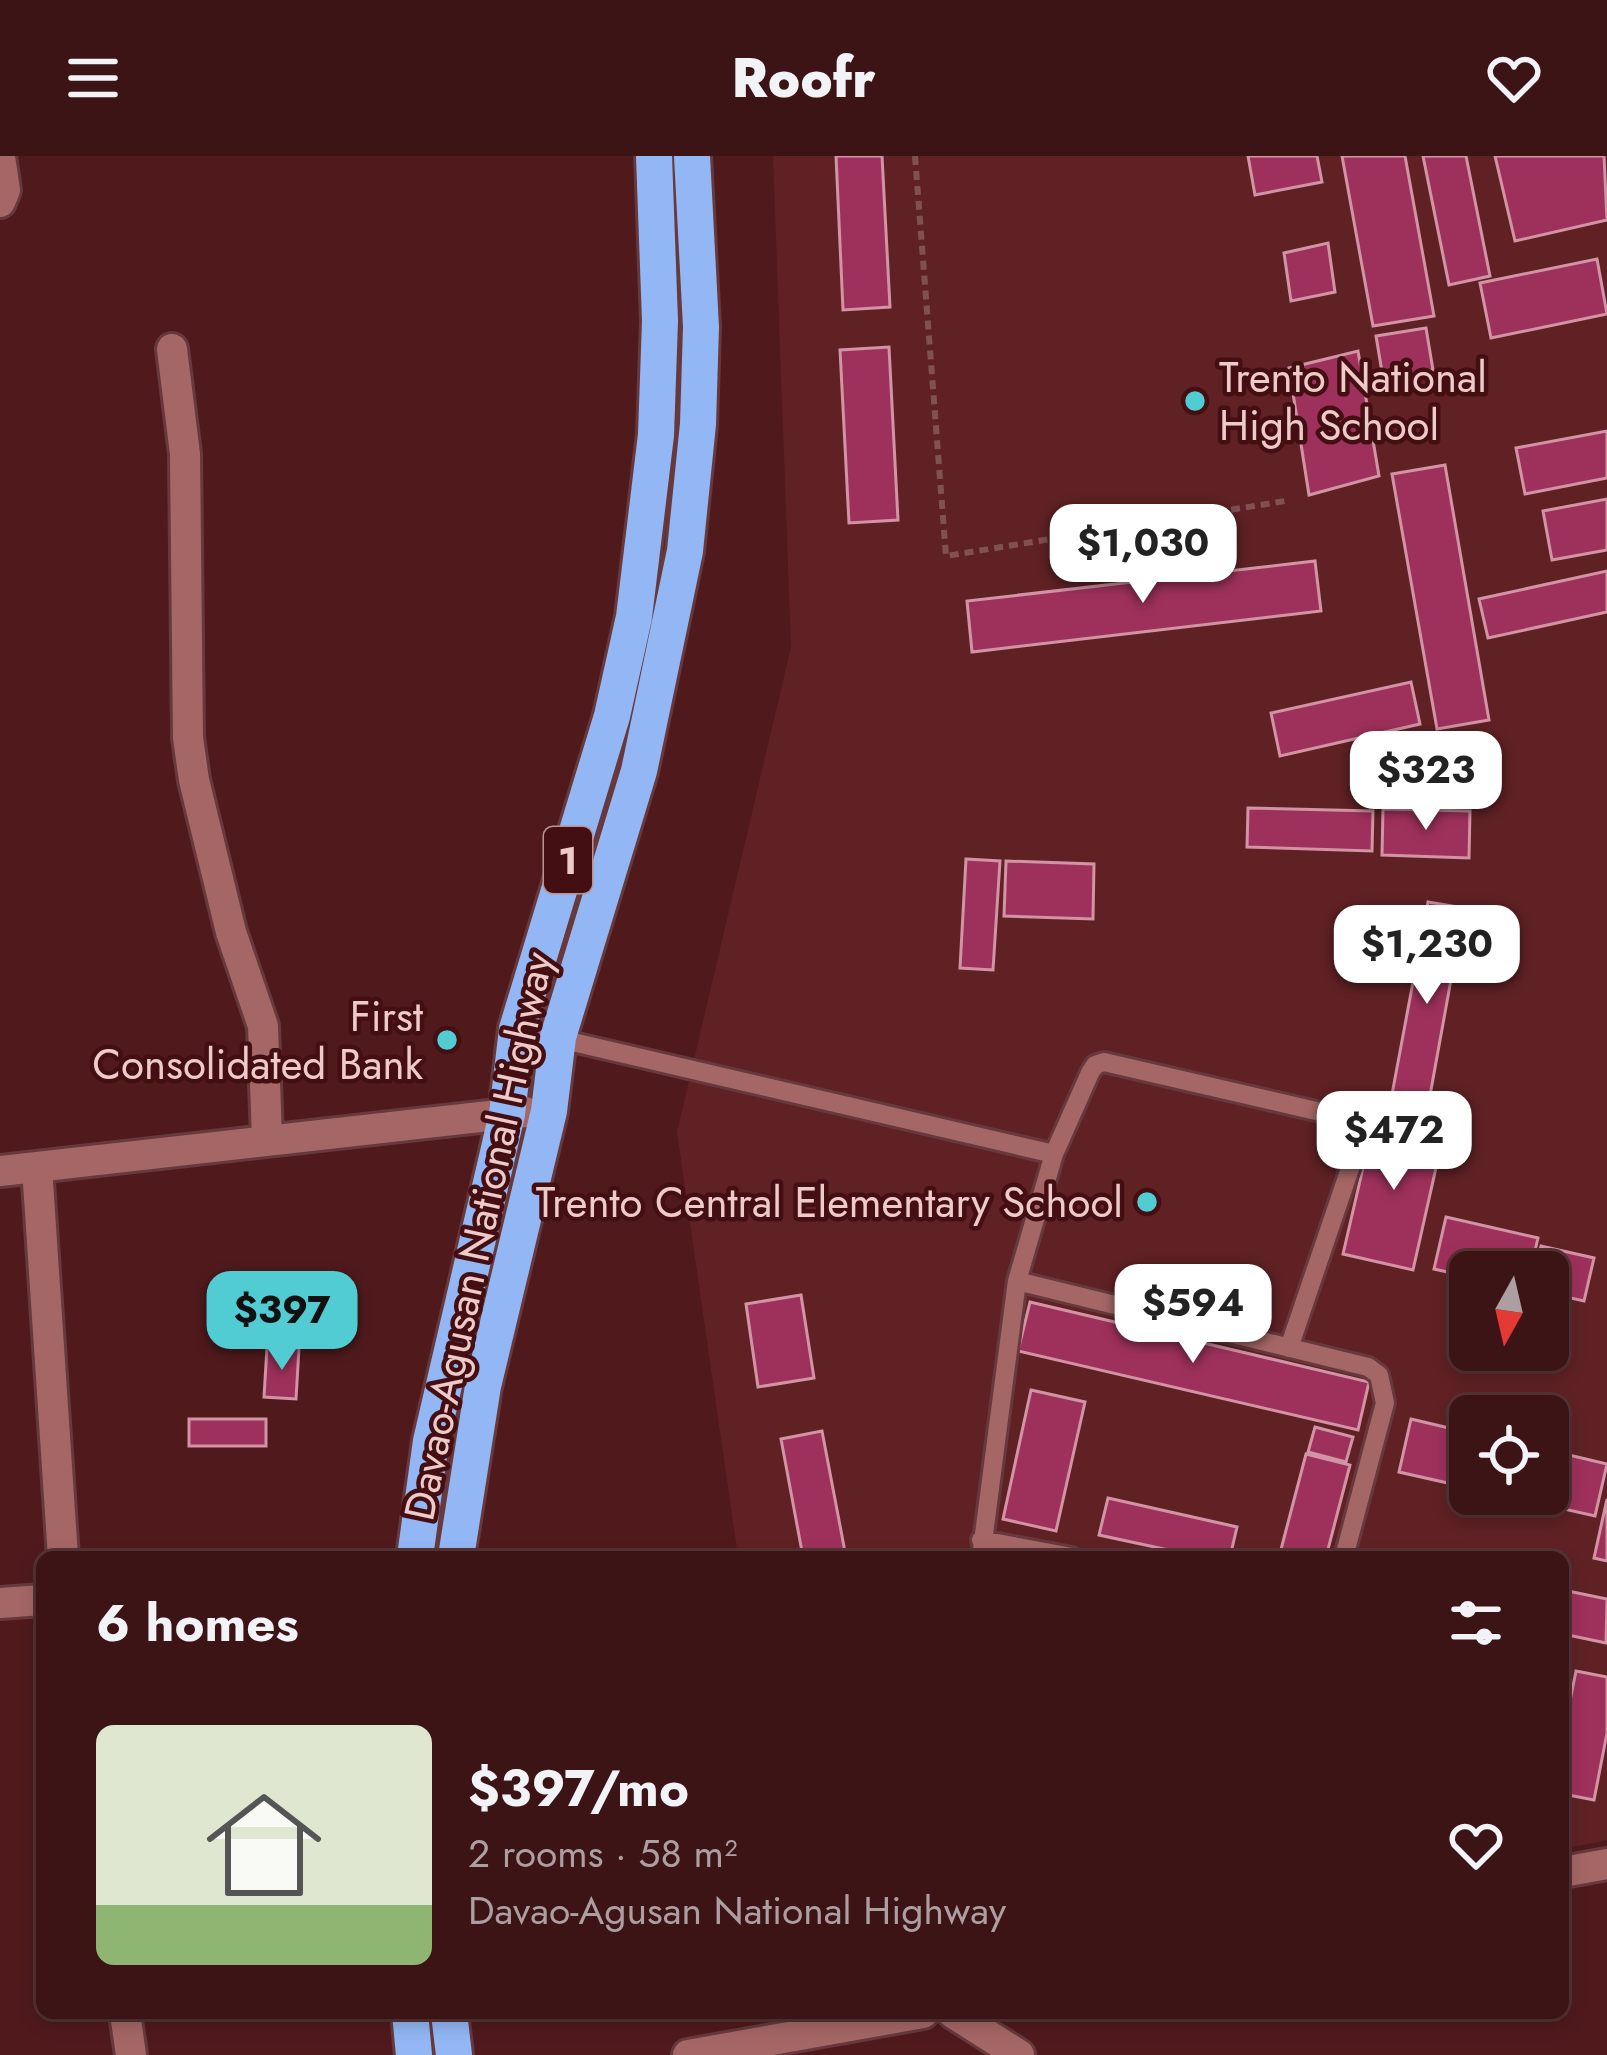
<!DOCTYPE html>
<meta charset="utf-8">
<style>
body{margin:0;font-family:Jost,sans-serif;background:#431d1f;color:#f1f3f6;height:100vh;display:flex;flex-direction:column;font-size:45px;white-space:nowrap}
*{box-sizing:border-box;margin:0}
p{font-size:39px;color:#ac9ea1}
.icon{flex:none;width:66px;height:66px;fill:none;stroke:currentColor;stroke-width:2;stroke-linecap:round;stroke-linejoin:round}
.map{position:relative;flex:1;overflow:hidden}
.panel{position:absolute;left:36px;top:1395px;width:1533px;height:468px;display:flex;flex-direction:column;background:#3c1416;border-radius:18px;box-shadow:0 6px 18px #0003,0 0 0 3px #553335}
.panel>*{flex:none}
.needle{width:78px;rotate:188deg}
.controls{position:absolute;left:1449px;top:1095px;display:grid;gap:24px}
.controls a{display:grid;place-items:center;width:120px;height:120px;border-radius:18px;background:#3c1416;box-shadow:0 6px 18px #0003,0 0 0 3px #553335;font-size:60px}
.price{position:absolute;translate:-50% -102px;padding:0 27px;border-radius:24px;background:#fff;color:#222;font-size:39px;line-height:78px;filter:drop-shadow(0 3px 6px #0008)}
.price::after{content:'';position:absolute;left:50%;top:72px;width:36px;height:27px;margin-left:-18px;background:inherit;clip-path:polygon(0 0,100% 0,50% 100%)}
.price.on{background:#51ccd3;color:#111}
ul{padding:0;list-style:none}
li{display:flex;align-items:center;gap:36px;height:300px;padding:0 60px}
li span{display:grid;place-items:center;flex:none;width:336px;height:240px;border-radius:18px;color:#555}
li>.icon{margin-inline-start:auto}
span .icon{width:144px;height:144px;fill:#fffc;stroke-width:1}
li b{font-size:51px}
h2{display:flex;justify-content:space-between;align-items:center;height:144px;padding:0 60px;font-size:51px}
header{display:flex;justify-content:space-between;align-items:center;height:156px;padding:0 60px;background:#3c1416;font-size:54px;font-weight:800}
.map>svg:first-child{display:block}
.built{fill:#5f2124;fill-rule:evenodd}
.building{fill:#9e315b;stroke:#d293a5;stroke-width:3}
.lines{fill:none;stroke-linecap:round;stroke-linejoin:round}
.lane-casing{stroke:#67393d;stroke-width:24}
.street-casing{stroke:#67393d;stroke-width:36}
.secondary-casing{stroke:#67393d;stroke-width:36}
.highway-casing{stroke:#67393d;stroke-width:42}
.path{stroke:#815152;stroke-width:6;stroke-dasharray:9 6;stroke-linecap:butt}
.lane{stroke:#a56766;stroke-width:18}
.street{stroke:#a56766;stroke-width:30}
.secondary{stroke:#a56766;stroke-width:30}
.highway{stroke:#92b7f4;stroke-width:36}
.poi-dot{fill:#51ccd3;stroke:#440f13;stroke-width:4.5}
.labels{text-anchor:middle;stroke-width:9;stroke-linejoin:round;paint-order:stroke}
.shield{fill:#440f13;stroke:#bb9292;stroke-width:3}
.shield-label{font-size:39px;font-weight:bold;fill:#eecac9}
.poi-label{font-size:42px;fill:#eecac9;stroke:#440f13;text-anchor:end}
.street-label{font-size:42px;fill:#eecac9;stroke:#440f13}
</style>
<header><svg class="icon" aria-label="menu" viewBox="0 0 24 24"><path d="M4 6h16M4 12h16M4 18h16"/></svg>Roofr<svg class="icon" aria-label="heart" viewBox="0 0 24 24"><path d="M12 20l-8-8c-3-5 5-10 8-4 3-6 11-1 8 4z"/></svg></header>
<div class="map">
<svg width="1607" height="1899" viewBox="0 0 1607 1899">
<rect width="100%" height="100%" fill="#501a1d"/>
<path class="built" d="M 773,0 L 1607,0 L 1607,1684 L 1563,1693 L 1563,1401 L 738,1401 L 677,976 L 791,491 ZM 1470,1116 L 1548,1116 L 1548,1194 L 1470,1194 ZM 1470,1260 L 1548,1260 L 1548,1338 L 1470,1338 Z"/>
<path class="building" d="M 836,0 L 882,0 L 890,151 L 843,154 Z
M 1248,0 L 1317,0 L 1322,26 L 1255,39 Z
M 1342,0 L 1405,0 L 1434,160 L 1373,170 Z
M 1423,0 L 1466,0 L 1490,120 L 1449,129 Z
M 1495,0 L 1604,0 L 1607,64 L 1515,85 Z
M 1328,87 L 1335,136 L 1291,145 L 1284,97 Z
M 1597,103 L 1607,158 L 1491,182 L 1480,127 Z
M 1426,172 L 1433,214 L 1383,222 L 1376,180 Z
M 889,191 L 898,364 L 849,367 L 840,194 Z
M 1358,195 L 1379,320 L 1309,339 L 1289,212 Z
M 1607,275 L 1607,322 L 1525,338 L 1516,292 Z
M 1445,309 L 1489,564 L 1437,573 L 1392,318 Z
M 1607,343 L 1607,394 L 1552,404 L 1543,355 Z
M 1315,405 L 1321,455 L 972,496 L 967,445 Z
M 1607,415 L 1607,456 L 1488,482 L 1479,443 Z
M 1411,526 L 1420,568 L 1280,600 L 1271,557 Z
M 1248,652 L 1373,655 L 1372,695 L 1247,691 Z
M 1383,653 L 1470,655 L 1469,702 L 1382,699 Z
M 966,703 L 1000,705 L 993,814 L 960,812 Z
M 1006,705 L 1094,708 L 1093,763 L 1004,760 Z
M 1428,746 L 1464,752 L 1427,956 L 1390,949 Z
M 1375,960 L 1444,976 L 1413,1114 L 1343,1098 Z
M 1446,1061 L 1538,1082 L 1530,1116 L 1470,1116 L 1470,1121 L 1434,1113 Z
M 1541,1090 L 1594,1102 L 1584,1145 L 1548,1137 L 1548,1116 L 1535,1116 Z
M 801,1139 L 814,1222 L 758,1231 L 746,1148 Z
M 1030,1146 L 1369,1226 L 1358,1274 L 1018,1195 Z
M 267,1191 L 299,1192 L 296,1243 L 264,1241 Z
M 1031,1234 L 1085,1246 L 1056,1375 L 1003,1363 Z
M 189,1263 L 266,1263 L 266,1290 L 189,1290 Z
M 1411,1263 L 1470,1277 L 1470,1332 L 1399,1316 Z
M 1315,1271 L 1353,1281 L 1346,1306 L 1308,1296 Z
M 822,1275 L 846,1401 L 803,1401 L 781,1283 Z
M 1548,1294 L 1607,1308 L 1595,1360 L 1497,1338 L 1548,1338 Z
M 1306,1298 L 1350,1309 L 1326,1401 L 1279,1401 Z
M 1108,1342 L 1237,1371 L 1230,1401 L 1201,1401 L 1099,1379 Z
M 1607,1343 L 1607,1405 L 1594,1402 Z
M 1563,1434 L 1607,1443 L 1606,1487 L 1563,1478 Z
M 1576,1515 L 1607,1521 L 1607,1577 L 1594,1644 L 1563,1638 L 1563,1580 Z"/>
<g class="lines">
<defs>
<path id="lane" d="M 517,873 L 1054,998 L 1017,1125 L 1368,1211 L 1379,1219 L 1385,1247 L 1344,1401
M 1054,998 L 1090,917 L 1095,909 L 1104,906 L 1342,961 L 1355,969 L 1357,992 L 1289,1192
M 981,1384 L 1072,1401
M 981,1401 L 1017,1125"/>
<path id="street" d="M 172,193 L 185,298 L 188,582 L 194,624 L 231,776 L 263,870 L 267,983
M 37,1011 L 63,1401
M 0,1015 L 525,956
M 0,1447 L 42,1444
M 1563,1716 L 1607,1708
M 125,1857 L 131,1899
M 953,1857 L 1019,1899
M 688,1899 L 923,1857"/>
<path id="secondary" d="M 0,1 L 5,34 L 0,46"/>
<path id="highway" d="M 415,1401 L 431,1285 L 507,958 L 517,873 L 612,560 L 634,461 L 656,279 L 660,165 L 654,0
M 456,1401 L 483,1230 L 549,955 L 558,881 L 639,615 L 685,395 L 698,268 L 701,171 L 692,0
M 410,1857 L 414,1899
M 449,1857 L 454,1899"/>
</defs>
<use href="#lane" class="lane-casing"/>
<use href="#street" class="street-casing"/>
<use href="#secondary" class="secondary-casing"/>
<use href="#highway" class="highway-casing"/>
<path class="path" d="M 915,0 L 946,400 L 1285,345"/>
<use href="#lane" class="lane"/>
<use href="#street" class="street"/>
<use href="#secondary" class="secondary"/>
<use href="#highway" class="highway"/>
</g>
<g class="poi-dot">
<circle cx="1195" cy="245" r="12"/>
<circle cx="447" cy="884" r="12"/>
<circle cx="1147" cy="1046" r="12"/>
</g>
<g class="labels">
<rect class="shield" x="544" y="671" width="48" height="66" rx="9"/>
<g class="shield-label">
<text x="568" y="718">1</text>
</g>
<g class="poi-label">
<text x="1219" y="236" text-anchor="start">Trento National<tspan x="1219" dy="48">High School</tspan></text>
<text x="423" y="875">First<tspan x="423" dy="48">Consolidated Bank</tspan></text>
<text x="1123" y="1061">Trento Central Elementary School</text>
</g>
<g class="street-label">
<text transform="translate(478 1080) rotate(-78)" y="15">Davao-Agusan National Highway</text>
</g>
</g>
</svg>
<div class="controls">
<a><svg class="needle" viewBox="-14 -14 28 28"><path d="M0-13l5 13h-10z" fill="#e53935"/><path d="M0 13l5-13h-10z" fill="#ac9ea1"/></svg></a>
<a><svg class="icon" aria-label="locate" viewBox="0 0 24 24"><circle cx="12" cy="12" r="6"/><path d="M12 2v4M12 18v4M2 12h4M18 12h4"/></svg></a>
</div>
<b class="price" style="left:1143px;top:450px">$1,030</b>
<b class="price" style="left:1426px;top:677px">$323</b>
<b class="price" style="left:1427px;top:851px">$1,230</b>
<b class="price" style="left:1394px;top:1037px">$472</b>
<b class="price" style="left:1193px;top:1210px">$594</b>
<b class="price on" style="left:282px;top:1217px">$397</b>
<section class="panel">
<h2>6 homes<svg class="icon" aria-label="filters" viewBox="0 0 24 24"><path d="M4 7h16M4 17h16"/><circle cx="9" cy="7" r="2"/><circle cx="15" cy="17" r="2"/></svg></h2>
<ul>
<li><span style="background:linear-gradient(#dfe7d0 75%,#8fb573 0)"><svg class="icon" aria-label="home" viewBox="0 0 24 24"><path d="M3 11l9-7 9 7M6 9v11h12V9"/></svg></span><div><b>$397/mo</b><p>2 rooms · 58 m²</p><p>Davao-Agusan National Highway</p></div><svg class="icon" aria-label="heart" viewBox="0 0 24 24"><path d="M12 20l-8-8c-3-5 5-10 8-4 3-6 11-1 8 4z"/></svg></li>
</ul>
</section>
</div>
